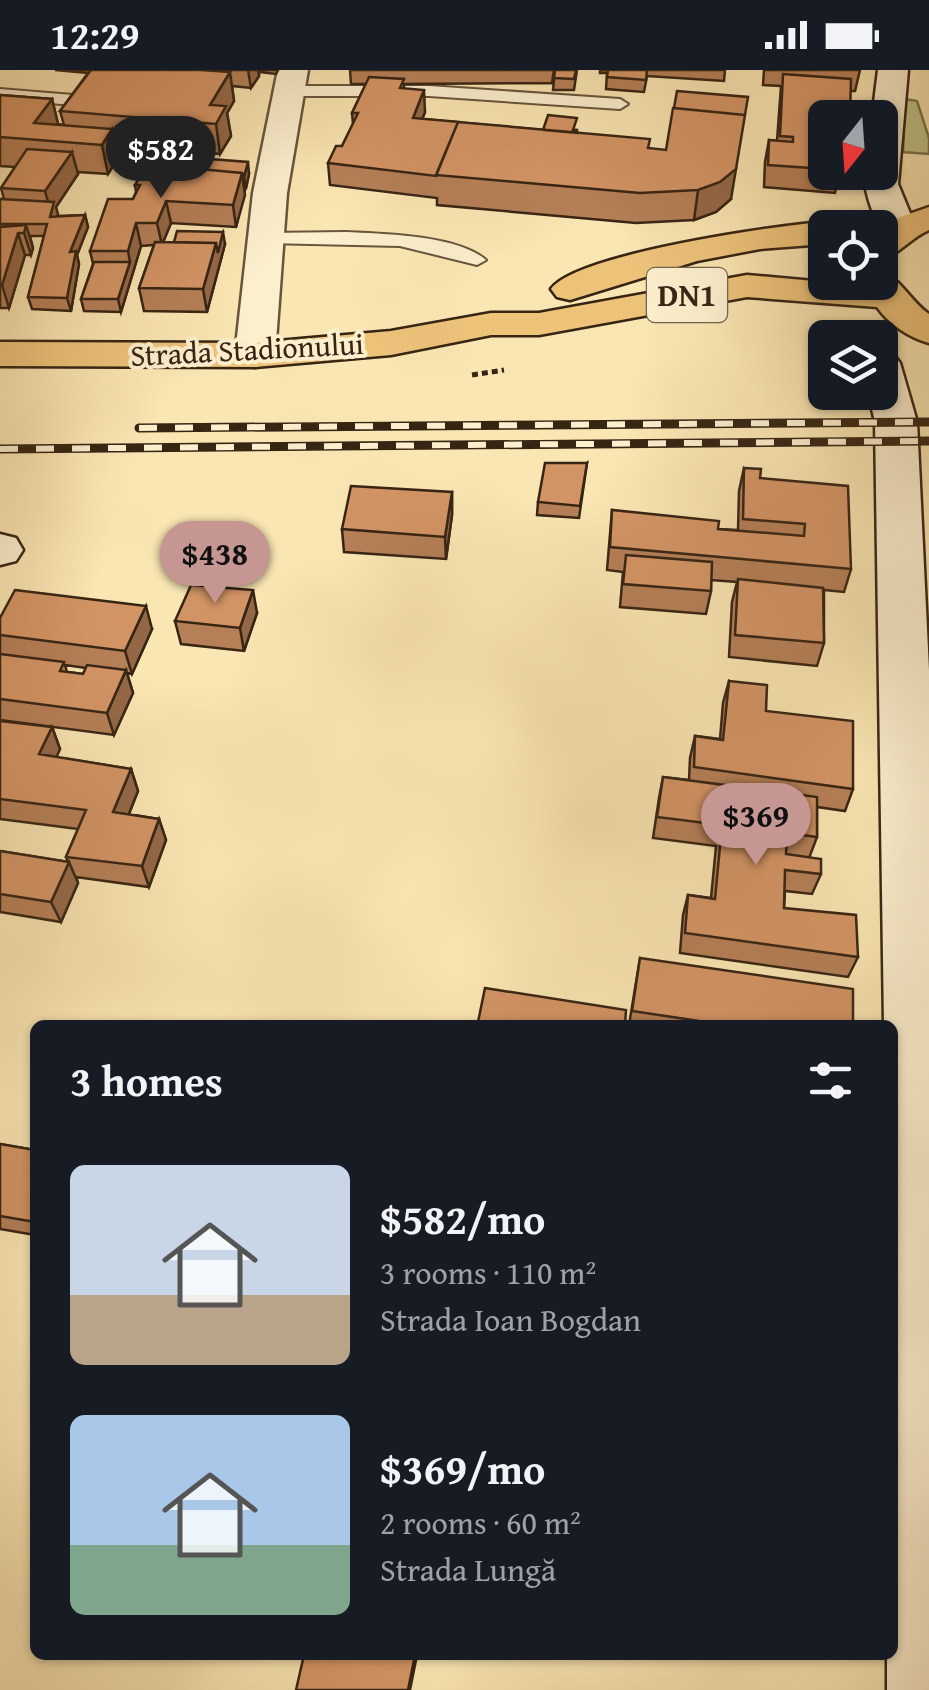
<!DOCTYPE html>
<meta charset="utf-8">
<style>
body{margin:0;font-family:"Gentium Book Plus",serif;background:#20242c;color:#f1f3f6;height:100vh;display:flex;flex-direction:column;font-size:38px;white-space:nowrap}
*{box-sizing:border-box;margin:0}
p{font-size:32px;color:#9ea1a6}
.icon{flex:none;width:55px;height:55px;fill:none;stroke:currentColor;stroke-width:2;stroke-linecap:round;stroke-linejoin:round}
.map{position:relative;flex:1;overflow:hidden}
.drawer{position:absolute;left:30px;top:950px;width:868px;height:640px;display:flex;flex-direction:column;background:#171b24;border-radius:15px;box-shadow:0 2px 8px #0004}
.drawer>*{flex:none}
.needle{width:65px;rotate:197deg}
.buttons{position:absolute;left:808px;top:30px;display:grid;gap:20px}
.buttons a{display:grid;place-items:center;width:90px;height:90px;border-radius:15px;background:#171b24;box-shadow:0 2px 8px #0004;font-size:50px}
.price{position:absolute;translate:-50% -85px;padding:0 22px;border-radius:35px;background:#c59692;color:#111;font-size:32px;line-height:65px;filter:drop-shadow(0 2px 5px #0008)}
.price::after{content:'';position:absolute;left:50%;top:60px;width:30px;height:22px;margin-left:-15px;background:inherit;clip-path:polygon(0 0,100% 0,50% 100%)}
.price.current{background:#222;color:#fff}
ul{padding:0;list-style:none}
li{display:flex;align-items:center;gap:30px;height:250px;padding:0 40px}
li span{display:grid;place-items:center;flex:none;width:280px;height:200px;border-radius:15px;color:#555}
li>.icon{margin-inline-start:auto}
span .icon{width:120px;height:120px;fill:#fffc;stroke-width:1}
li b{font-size:42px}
h2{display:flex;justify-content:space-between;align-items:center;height:120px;padding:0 40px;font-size:42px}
.status{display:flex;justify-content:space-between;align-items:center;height:70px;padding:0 50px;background:#171b24;direction:ltr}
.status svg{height:28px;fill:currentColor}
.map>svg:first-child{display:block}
.green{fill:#c1c48a;stroke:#7c744f;stroke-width:2.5}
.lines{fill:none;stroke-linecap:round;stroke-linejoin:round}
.service-casing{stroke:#68553c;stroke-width:4}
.minor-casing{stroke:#68553c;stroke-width:5}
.secondary-casing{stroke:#372514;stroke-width:5}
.primary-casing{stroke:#372514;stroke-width:5}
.path{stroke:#372514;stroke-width:5;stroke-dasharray:6 4;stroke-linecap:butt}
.service{fill:#fcefce;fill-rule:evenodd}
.minor{fill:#fcefce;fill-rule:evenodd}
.secondary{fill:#fcefce;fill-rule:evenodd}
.primary{fill:#edc37a;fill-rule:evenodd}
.rail-casing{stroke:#372514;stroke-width:9}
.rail{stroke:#fcefce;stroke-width:6;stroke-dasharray:18;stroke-linecap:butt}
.wall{fill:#b57f57;stroke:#372514;stroke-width:2.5;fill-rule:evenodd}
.shaded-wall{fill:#946847;stroke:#372514;stroke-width:2.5}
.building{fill:#d39465;stroke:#372514;stroke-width:2.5}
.labels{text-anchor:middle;stroke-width:8;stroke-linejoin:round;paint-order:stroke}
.far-street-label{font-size:30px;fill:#372514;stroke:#fcefce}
.shield{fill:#fcefce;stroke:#72624c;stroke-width:2.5}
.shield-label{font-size:32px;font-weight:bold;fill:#372514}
</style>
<div class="status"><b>12:29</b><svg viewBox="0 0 49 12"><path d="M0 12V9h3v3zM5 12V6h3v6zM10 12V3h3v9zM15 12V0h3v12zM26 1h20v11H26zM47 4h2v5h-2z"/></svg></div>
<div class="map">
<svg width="929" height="1620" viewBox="0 0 929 1620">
<rect width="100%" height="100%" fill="#fae6b3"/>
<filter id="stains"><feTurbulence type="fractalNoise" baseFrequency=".002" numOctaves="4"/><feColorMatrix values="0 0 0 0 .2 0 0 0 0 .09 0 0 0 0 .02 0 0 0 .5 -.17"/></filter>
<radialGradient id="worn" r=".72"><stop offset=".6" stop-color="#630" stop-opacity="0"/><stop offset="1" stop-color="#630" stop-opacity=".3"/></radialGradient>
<path class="green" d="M 905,29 L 917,31 L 929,68 L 929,84 L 903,82 Z"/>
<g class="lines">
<defs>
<path id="service" d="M 429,16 L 620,29 L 628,34 L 620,39 L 429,26 L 289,26 L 281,21 L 289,16 Z
M 0,19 L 73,25 L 81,30 L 73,35 L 0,29 Z
M 346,162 C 384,164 457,165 486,190 L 477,195 L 400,176 L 266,173 L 257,168 L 266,163 Z"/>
<path id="minor" d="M 278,0 L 308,0 L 287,123 L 275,285 L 269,293 L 255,297 L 241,293 L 235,285 L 253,123 Z"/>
<path id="secondary" d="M 878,0 L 908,0 L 898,114 L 917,160 L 912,168 L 899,171 L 886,168 C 875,151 863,122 865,102 L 880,102 L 880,48 L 872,48 Z
M 880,281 L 894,285 L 900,293 L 917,352 L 929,600 L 929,1620 L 887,1620 L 887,1585 L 892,1585 L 892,955 L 884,955 L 875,352 L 868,322 L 880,322 Z
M 0,464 L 16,468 L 23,480 L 16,491 L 0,495 Z"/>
<path id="primary" d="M 929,137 L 929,160 C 910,168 899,185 880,190 L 880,159 L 886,152 Z
M 825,152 L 839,158 L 825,158 L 825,174 L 760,179 L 697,191 L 570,230 L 557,227 L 551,219 C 576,184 778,155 825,152 Z
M 880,201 C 899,206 911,232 929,244 L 929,273 C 908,267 889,254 877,237 L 747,227 L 539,265 L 491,265 L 391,285 L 255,297 L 0,296 L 0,272 L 255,273 L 391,261 L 491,243 L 539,243 L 747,205 L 825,212 L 880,212 Z"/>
</defs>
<use href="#service" class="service-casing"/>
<use href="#minor" class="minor-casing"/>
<use href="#secondary" class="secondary-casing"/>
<use href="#primary" class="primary-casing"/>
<path class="path" d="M 472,305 L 504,300"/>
<use href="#service" class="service"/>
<use href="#minor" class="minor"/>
<use href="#secondary" class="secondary"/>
<use href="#primary" class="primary"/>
<defs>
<path id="rail" d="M 139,358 L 929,352
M 0,379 L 929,371"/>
</defs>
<use href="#rail" class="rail-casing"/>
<use href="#rail" class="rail"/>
</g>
<path class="wall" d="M 55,0 L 278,0 L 276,4 L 259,2 L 259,6 L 251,18 L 232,16 L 234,31 L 227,43 L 231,66 L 220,84 L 115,74 L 118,88 L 108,104 L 77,102 L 78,104 L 56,137 L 57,146 L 85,145 L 88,157 L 77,185 L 79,194 L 71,241 L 32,239 L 28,227 L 44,166 L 30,166 L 33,178 L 31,185 L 25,185 L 9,238 L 0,238 L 0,129 L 4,129 L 1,118 L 15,97 L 0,96 L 0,25 L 52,29 L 58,54 L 64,55 L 60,41 L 88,3 Z
M 350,0 L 554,0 L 552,13 L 404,14 L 404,18 L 425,42 L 422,49 L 543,60 L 576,60 L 577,63 L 649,78 L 731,129 L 716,142 L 694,150 L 636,153 L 437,135 L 437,128 L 330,115 L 328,93 L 342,76 L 353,54 L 352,43 L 366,14 L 351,14 Z
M 555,0 L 577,0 L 574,20 L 553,20 Z
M 600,0 L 725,0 L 724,11 L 647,6 L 644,22 L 606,19 L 607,3 L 600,3 Z
M 764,0 L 860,0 L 855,21 L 851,21 L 825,48 L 825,102 L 840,102 L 835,123 L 764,117 L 765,92 L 769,70 L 777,71 L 781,16 L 763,15 Z
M 249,104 L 236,157 L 171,153 L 163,172 L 225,174 L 207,242 L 144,241 L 139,218 L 154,175 L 141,176 L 121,242 L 84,241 L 81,229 L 93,194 L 90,181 L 133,129 L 136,122 L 135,115 Z
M 587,393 L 579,448 L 537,445 L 538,432 Z
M 744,398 L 760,408 L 851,499 L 844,522 L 824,520 L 824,573 L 817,596 L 729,587 L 732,532 L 737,512 L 711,510 L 711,521 L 706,544 L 620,537 L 623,502 L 607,500 L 612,440 L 718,459 L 738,460 L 739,421 Z
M 452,422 L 452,445 L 446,489 L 344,482 L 342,459 Z
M 257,543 L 244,581 L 181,574 L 175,551 Z
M 0,548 L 152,559 L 132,604 L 127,603 L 133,623 L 114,665 L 0,650 ZM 65,595 L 86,598 L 83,604 L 67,602 Z
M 729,611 L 766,641 L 853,719 L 845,741 L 817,737 L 817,767 L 809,788 L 821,804 L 812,824 L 785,821 L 784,838 L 858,887 L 848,907 L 680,883 L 683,845 L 688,825 L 711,828 L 716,776 L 653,768 L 659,728 L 663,707 L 689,710 L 690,688 L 695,666 L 720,669 L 723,633 Z
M 0,651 L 52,657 L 60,679 L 56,687 L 131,699 L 138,721 L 129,744 L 159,749 L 166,770 L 149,817 L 76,807 L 78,813 L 61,852 L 0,842 L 0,781 L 68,792 L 66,787 L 78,759 L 0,749 Z
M 640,888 L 853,955 L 629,955 Z
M 0,1074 L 35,1080 L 35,1165 L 0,1159 Z"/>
<path class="shaded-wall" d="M 248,0 L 258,0 L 259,6 L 251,18 Z
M 230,2 L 234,31 L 227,43 L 231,66 L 220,84 L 216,54 L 210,35 Z
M 424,20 L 425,42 L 414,70 L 413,48 Z
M 52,29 L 59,58 L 34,53 Z
M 112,59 L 118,88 L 108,104 L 102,75 Z
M 72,82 L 78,104 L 56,137 L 58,144 L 53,159 L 50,147 L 51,142 L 45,121 Z
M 248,92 L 249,104 L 246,119 L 244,107 Z
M 736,99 L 731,129 L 716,142 L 694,150 L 698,120 Z
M 242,103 L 245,125 L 236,157 L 233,135 Z
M 166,131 L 171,153 L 162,175 L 157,153 Z
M 85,145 L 88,157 L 77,185 L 79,194 L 71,241 L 67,228 L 70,182 Z
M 136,153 L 141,176 L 121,242 L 118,229 L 130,192 L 128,181 Z
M 26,155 L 33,178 L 31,185 L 24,163 Z
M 223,162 L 225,174 L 207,242 L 203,219 L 216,173 Z
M 18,163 L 25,185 L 9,238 L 2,215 Z
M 452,422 L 452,445 L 446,489 L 445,467 Z
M 253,520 L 257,543 L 244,581 L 240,558 Z
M 146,536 L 152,559 L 132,604 L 125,581 Z
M 126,600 L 133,623 L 114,665 L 107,643 Z
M 52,657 L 60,679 L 48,706 L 39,684 Z
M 131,699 L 138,721 L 121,763 L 113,742 Z
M 159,749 L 166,770 L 149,817 L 142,796 Z
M 69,792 L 78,813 L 61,852 L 51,832 Z
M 415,1585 L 417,1585 L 410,1620 L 408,1620 Z"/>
<path class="building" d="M 91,0 L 201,0 L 230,2 L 210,35 L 226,36 L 216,54 L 60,41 Z
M 555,0 L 576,0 L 574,9 L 554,8 Z
M 608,0 L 647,0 L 646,10 L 607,7 Z
M 783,4 L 851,9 L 850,48 L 825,48 L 825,99 L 768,95 L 769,70 L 793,72 L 793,67 L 780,66 Z
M 369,7 L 404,9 L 400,18 L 424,20 L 413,48 L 460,52 L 458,52 L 436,106 L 328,93 L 336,76 L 342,76 L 358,43 L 352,43 Z
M 677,21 L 748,27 L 745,45 L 674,38 Z
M 0,25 L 52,29 L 34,53 L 112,59 L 102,75 L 0,67 Z
M 673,38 L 745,45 L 736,99 L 720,112 L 698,120 L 640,123 L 436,105 L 458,52 L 650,69 L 648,78 L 666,80 Z
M 548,45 L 577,48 L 573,60 L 577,60 L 577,63 L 543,60 Z
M 27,79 L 72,82 L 45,121 L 1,118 Z
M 184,87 L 248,92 L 244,107 L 242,103 L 178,97 Z
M 147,94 L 242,103 L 233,135 L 166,131 L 157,153 L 136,153 L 128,181 L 90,181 L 108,129 L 133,129 L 140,115 L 135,115 Z
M 0,129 L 54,132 L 50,147 L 85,145 L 70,182 L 76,181 L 67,228 L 28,227 L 47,154 L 0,154 Z
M 26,155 L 24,163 L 18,163 L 2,215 L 0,215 L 0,157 Z
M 177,161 L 223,162 L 218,183 L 216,173 L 174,172 Z
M 155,172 L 216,173 L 203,219 L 139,218 Z
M 94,192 L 130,192 L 118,229 L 81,229 Z
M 545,393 L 587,393 L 580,436 L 538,432 Z
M 744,398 L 761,399 L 760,408 L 848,416 L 851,499 L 610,477 L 612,440 L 719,451 L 718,459 L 804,466 L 805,454 L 743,449 Z
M 351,416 L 452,422 L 445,467 L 342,459 Z
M 626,485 L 712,492 L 711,521 L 623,514 Z
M 738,509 L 823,518 L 824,573 L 735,565 Z
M 191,515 L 253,520 L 240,558 L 175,551 Z
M 15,520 L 146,536 L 125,581 L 0,565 L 0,548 Z
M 0,584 L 64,592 L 60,601 L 83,604 L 87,595 L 126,600 L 107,643 L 0,629 Z
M 729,611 L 767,615 L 766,641 L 853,651 L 853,719 L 694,697 L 695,666 L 723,670 Z
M 0,651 L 52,657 L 39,684 L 131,699 L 113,742 L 159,749 L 142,796 L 66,787 L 86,740 L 0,729 Z
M 663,707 L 817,727 L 817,767 L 787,763 L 786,784 L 821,789 L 821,804 L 785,800 L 784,838 L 856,845 L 858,887 L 685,863 L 688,825 L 715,829 L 722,755 L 657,747 Z
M 0,781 L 69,792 L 51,832 L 0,824 Z
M 640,888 L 853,919 L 853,955 L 726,955 L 632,941 Z
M 485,918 L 626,940 L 625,955 L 497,955 L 478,952 Z
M 0,1074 L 35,1080 L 35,1152 L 0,1146 Z
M 304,1585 L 415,1585 L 408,1620 L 296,1620 Z"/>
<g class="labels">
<g class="far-street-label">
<text transform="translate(247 280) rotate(-3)" y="10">Strada Stadionului</text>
</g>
<rect class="shield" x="647" y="198" width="80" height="54" rx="8"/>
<g class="shield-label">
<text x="687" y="236">DN1</text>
</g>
</g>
<rect width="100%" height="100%" filter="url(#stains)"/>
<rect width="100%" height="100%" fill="url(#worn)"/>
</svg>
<div class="buttons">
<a><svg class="needle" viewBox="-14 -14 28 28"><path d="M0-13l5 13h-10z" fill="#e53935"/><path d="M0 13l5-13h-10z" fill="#9ea1a6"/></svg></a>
<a><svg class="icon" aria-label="locate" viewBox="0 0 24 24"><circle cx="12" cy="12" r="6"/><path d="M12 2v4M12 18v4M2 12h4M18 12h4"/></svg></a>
<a><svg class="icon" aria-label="layers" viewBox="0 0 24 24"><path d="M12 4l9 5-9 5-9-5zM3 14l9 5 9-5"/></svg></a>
</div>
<b class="price current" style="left:161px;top:131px">$582</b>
<b class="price" style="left:215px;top:536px">$438</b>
<b class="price" style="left:756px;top:798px">$369</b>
<section class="drawer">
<h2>3 homes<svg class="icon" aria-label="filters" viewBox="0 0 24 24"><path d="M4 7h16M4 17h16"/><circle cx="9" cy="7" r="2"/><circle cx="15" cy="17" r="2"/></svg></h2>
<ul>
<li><span style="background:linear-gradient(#c9d6e8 65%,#b9a48a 0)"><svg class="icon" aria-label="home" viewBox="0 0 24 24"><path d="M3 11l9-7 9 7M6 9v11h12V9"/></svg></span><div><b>$582/mo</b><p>3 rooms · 110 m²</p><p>Strada Ioan Bogdan</p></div></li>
<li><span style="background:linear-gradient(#a9c7e8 65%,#7fa58c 0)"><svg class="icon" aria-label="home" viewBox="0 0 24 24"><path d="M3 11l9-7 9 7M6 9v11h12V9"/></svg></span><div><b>$369/mo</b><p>2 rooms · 60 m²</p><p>Strada Lungă</p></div></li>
</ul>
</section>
</div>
